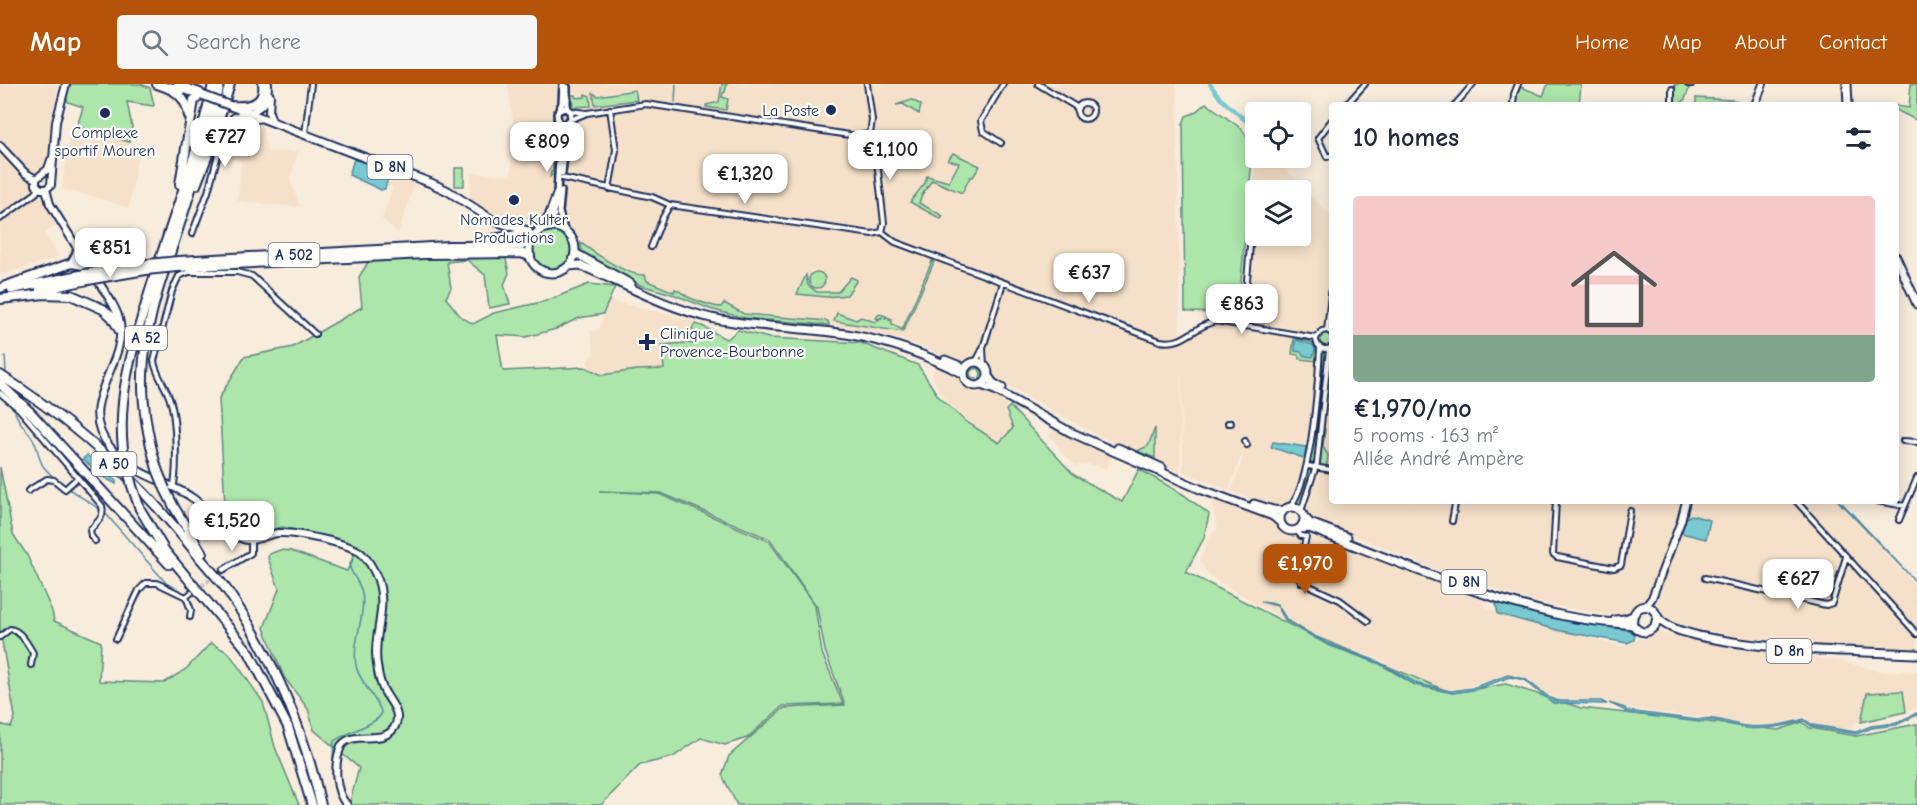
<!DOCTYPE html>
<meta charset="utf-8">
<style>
body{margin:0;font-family:"Comic Neue",sans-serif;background:#f6f6f7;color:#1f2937;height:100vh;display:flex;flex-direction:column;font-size:22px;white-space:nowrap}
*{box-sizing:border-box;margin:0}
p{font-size:20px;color:#747a83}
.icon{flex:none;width:33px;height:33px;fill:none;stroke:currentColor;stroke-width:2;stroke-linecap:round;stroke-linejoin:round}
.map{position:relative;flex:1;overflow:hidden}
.sheet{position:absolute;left:1329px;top:18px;width:570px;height:402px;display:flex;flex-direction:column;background:#fff;border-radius:6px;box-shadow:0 3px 15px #0003}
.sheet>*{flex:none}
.tools{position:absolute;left:1245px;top:18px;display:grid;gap:12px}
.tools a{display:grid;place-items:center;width:66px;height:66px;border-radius:6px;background:#fff;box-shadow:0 3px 15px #0003;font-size:30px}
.price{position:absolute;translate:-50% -51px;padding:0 14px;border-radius:12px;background:#fff;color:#222;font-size:20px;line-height:39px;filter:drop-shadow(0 2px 3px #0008)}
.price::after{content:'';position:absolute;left:50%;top:36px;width:18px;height:14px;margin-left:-9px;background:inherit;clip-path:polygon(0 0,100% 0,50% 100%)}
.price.selected{background:#b45309;color:#fff}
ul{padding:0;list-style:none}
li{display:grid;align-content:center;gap:12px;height:318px;padding:0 24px}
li+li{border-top:2px solid #e0e1e3}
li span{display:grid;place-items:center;height:186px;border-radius:6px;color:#555}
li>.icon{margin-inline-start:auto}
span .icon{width:108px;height:108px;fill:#fffc;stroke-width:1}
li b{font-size:26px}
h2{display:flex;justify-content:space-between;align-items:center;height:72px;padding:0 24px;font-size:26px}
header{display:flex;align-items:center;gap:36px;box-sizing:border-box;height:84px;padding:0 30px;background:#b45309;color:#fff}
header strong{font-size:28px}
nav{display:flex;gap:33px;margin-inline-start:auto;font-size:21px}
.search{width:420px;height:54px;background:#f6f6f7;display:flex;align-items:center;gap:15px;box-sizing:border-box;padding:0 21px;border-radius:6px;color:#747a83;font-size:22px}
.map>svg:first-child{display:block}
.built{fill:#f5e1c9;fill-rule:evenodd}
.green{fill:#ace6aa;stroke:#648a84;stroke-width:1.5}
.water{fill:#78c9d0;stroke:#538ba2;stroke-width:1.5}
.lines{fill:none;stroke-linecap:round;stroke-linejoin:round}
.stream{stroke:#538ba2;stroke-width:1.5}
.canal{stroke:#78c9d0;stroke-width:4}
.minor-tunnel{stroke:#ccc6c3;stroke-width:4;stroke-dasharray:4 2;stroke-linecap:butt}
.minor-casing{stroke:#1b2f5e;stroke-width:8}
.tertiary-casing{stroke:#1b2f5e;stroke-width:10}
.secondary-casing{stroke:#1b2f5e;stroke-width:10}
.primary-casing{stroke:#1b2f5e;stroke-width:11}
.motorway-casing{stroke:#1b2f5e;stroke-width:12}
.minor{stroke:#fdfcf7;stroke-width:4}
.tertiary{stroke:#fdfcf7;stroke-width:5}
.secondary{stroke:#fdfcf7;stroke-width:6}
.primary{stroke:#fdfcf7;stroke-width:7}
.motorway{stroke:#fdfcf7;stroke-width:8}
.primary-bridge-casing{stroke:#1b2f5e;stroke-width:11;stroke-linecap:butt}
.motorway-bridge-casing{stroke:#1b2f5e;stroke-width:12;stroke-linecap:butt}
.primary-bridge{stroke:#fdfcf7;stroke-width:7}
.motorway-bridge{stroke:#fdfcf7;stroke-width:8}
.poi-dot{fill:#1b2f5e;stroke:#fdfcf7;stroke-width:2}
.labels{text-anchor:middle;stroke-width:4.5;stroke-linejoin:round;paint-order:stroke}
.shield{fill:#fdfcf7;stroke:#5f6c8c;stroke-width:1.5}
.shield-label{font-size:15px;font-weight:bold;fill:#1b2f5e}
.poi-label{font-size:16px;fill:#1b2f5e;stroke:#fdfcf7}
</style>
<header>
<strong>Map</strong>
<div class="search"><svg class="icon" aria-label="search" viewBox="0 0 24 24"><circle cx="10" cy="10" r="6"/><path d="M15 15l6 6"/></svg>Search here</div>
<nav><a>Home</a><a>Map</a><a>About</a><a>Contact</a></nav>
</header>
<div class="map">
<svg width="1917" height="721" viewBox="0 0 1917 721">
<rect width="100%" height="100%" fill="#f8ecdc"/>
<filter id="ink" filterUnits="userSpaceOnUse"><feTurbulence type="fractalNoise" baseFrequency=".0167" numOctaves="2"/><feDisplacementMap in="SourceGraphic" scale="12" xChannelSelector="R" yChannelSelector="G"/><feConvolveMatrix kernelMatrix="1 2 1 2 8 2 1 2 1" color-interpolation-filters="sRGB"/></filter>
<g filter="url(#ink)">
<path class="built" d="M 0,0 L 59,0 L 52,30 L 48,82 L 44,87 L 35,91 L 33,95 L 33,101 L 59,140 L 44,149 L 59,173 L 0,191 Z
M 508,0 L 1177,0 L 1180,262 L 1205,242 L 1225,241 L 1239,244 L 1256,74 L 1274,74 L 1332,133 L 1332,417 L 1836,417 L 1917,503 L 1917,566 L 1793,562 L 1702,546 L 1681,541 L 1665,534 L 1657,519 L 1646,516 L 1637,519 L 1625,530 L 1605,530 L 1548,521 L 1515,512 L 1435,485 L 1311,433 L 1304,422 L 1291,419 L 1278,425 L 1249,415 L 1231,407 L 1240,384 L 1244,364 L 1229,406 L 1183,388 L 1181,273 L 1180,389 L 1099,352 L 1051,326 L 992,293 L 990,283 L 988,279 L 968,276 L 958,278 L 910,258 L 873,248 L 830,240 L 755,234 L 711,224 L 582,171 L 576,155 L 566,144 L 526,141 L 497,132 L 470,116 L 471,89 L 511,92 L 513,39 ZM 1256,106 L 1300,106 L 1300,152 L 1256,152 Z
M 251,39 L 262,42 L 267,68 L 298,67 L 290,95 L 300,123 L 238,117 L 241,78 L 235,74 L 229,78 L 217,78 L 220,67 L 236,50 Z
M 71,41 L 129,58 L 128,67 L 138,69 L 129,124 L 95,113 L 62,105 Z
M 393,88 L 399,95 L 407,97 L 416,96 L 398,149 L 382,135 L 393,103 L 388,102 Z
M 609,216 L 698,238 L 695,249 L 702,252 L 668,290 L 593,304 L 588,277 L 594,269 L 590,247 L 599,246 Z
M 935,279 L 960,291 L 967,304 L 977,309 L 986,305 L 1008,319 L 1004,325 L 1012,344 L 997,360 L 960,331 L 940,309 L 932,291 Z
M 1053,345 L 1112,373 L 1106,384 L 1087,380 L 1076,382 L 1059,366 L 1060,364 L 1050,352 Z
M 1211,414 L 1274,436 L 1281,449 L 1294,452 L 1306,447 L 1476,513 L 1488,525 L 1621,563 L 1656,548 L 1752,566 L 1841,577 L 1880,587 L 1917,588 L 1917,624 L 1858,638 L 1847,646 L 1820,642 L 1810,638 L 1805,632 L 1779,640 L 1745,641 L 1704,633 L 1684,632 L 1632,625 L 1606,617 L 1561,615 L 1548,611 L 1525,593 L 1507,590 L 1464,604 L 1445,605 L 1412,596 L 1378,575 L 1334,560 L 1284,536 L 1208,491 L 1200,476 L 1208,456 L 1217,443 Z"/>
<path class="green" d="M 70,0 L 141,0 L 150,4 L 154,21 L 153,22 L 127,18 L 132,43 L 129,58 L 77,43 L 83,23 L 68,18 L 66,12 Z
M 722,0 L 727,0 L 725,8 L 723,9 L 722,13 L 728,15 L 726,26 L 706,23 L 706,21 L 719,18 Z
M 1548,0 L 1581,0 L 1579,21 L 1516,21 L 1517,11 L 1521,3 L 1543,12 Z
M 1675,0 L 1684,0 L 1689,5 L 1685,15 L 1680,21 L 1674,21 Z
M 1911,0 L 1917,0 L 1917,40 L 1916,36 L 1896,26 L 1896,22 L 1909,24 Z
M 635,6 L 637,16 L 595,21 L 593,9 L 598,12 Z
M 585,10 L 590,12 L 591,22 L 573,23 L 572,11 L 575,11 L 576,14 L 585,13 Z
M 1696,14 L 1732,16 L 1747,21 L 1696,21 Z
M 912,16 L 921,21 L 919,30 L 903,20 L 896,21 Z
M 1206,19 L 1242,45 L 1253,64 L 1239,218 C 1222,228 1205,231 1185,227 L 1183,40 L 1186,32 L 1194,29 Z
M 553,34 L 556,37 L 557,43 L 555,89 L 550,93 L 551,88 L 553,87 L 555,39 L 552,39 Z
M 893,66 L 927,71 L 927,73 L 890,71 L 893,69 Z
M 953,69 L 980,82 L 973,93 L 970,93 L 962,109 L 932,96 L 922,111 L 919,119 L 943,132 L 941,135 L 910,118 L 925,99 L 927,92 L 949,98 L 959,79 L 948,76 Z
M 455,84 L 464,84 L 464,102 L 455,102 Z
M532 166a20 20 0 1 1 40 0a20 20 0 1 1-40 0Z
M 581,159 C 595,169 626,192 645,191 L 647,197 L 674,208 L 675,205 C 681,207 683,210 688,213 C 698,217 709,222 721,223 L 724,219 L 744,230 L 828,237 L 829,241 L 744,234 L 710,225 L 675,211 L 640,201 L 582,170 Z
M 505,171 L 509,189 L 504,201 L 510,220 L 489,224 L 485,191 L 467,176 L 447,178 L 451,204 L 446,214 L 461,233 L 473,240 L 494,229 L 546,217 L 589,200 L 615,203 L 603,230 L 579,234 L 556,245 L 526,253 L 497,251 L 503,287 L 585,283 L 602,291 L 637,286 L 664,285 L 662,261 L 686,259 L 694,260 L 699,250 L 691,246 L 695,240 C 706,241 715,251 727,255 L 738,246 L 769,254 L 861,259 L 918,281 L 938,312 L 965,337 L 999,359 L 1013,344 L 1006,326 L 1010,322 L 1074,391 L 1122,418 L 1139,385 L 1184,411 L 1209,430 L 1204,454 L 1186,488 L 1300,546 L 1452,609 L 1506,600 L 1581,624 L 1779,646 L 1802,638 L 1810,644 L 1856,652 L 1917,640 L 1917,721 L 737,721 L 722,691 L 729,672 L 784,624 L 845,621 L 825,567 L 817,523 L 770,455 L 661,409 L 599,407 L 659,410 L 769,457 L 815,522 L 822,569 L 843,620 L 783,622 L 747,654 L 725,661 L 701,654 L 673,673 L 640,681 L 601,721 L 349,721 L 359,684 L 314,646 L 308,625 L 284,593 L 264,544 L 279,505 L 268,474 L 269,470 L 280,466 L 291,467 L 347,487 L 358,461 L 283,443 L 262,447 L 235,438 L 225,420 L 219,314 L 244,273 L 293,263 L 362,223 L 359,193 L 370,175 Z
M 932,177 L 934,178 L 903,248 L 834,237 L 837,229 L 856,236 L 861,233 L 875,238 L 883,233 L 878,235 L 876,234 L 879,230 L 886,232 L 885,235 L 887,233 L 892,235 L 889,236 L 892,237 L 892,240 L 902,246 Z
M809 196a8 8 0 1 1 16 0a8 8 0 1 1-16 0Z
M 806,191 L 808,201 L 817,208 L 838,208 L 851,193 L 857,196 L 847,211 L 826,213 L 797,210 Z
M1318 256a7 7 0 1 1 14 0a7 7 0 1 1-14 0Z
M 1294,254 L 1311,258 L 1318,268 L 1317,277 L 1300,275 L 1298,271 L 1292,270 Z
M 1321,267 L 1327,267 L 1315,379 L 1313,380 L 1310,378 Z
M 974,281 L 982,283 L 985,290 L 983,294 L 979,298 L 981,290 L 979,285 L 974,285 L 970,288 L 971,293 L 977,295 L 976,299 L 968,296 L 966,292 L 968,284 Z
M 1155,344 L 1155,374 L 1137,367 L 1148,362 Z
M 1322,344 L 1325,345 L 1323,363 L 1328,371 L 1327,381 L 1322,382 L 1319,381 L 1318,376 Z
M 0,383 L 13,450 L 27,471 L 52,527 L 54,537 L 101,558 L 99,597 L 164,599 L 186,585 L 211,559 L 229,569 L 263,618 L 275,663 L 299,721 L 0,721 L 0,640 L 11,643 L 15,633 L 0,546 Z
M 1309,385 L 1313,388 L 1301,420 L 1296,420 L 1307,386 Z
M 1903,607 L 1906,628 L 1861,638 L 1867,609 Z"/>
<path class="water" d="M 354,75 L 390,88 L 385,105 L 381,106 L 349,91 Z
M 1297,256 L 1313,261 L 1315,266 L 1313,273 L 1305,272 L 1301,268 L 1295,267 L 1295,257 Z
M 1273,358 L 1306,363 L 1305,373 L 1303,374 L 1271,363 Z
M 87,371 L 116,397 L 116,400 L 101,392 L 83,375 Z
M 1838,417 L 1843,420 L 1917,499 Z
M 1691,431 L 1710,436 L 1706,455 L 1681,449 L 1686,434 Z
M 1495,516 C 1526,526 1558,536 1590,541 C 1606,543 1622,541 1635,550 L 1634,556 L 1627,559 L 1561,547 L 1498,530 Z
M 1261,518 L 1277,520 L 1287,536 L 1326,559 L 1377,577 L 1418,600 L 1451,607 L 1472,604 L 1508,591 L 1525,595 L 1554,617 L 1601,617 L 1607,620 L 1553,619 L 1524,596 L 1510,593 L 1473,606 L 1452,609 L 1415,601 L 1380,580 L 1328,561 L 1315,554 L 1285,536 L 1277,522 Z
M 1609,619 L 1625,624 L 1627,627 L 1698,636 C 1712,631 1731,640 1746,642 C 1767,644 1783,641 1804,635 L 1813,641 L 1856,648 L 1871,642 L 1896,639 L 1917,629 L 1917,631 L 1896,641 L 1872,644 L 1856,650 L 1813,643 L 1804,637 C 1784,642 1767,646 1746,644 C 1732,642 1712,633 1699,638 L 1626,629 L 1624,626 Z"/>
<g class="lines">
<path class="stream" d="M 675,18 L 676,0
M 5,272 L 6,288
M 15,328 C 18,338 27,346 33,355 C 38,363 38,374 43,382 C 57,400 81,412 99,425
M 106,430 L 167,500 L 174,503
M 265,456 C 270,455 275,454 279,453 C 293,452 345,461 354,471 L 350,484 C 353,492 361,501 362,509 C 366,532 352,557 356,582 C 359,598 383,622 381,630 C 379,639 345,649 334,657 L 332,693"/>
<path class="canal" d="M 1210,0 L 1220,14 L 1256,46"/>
<path class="minor-tunnel" d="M 197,505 L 223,486"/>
<defs>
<path id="minor" d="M 867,0 L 872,36 L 870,50 L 875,60 L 884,139 L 882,148
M 1038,0 L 1078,24
M 1688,0 L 1692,0
M1077 27a8 8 0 1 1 16 0a8 8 0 1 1-16 0Z
M 1346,21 L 1365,0
M 1455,21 L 1473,0
M 1513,21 L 1514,10 L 1518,0
M 1672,21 L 1672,5
M 570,27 L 586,29
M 570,36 L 587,29 L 646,20 L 856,52 L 870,50
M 1332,36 L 1318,54 L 1327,73 L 1332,71
M 305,50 L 311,0
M 1001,59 L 983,47 L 981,37 L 1003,0
M 562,94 L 652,113 L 670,121
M 609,105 L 616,66 L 610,25
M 0,135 L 36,109 L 39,104
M 882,148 L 895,158 L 1160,257 C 1185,262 1193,242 1216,237 L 1316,254
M 192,150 L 208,108 L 219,67 L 239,41 L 261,35
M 651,163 L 663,133 L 670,121 L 872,150 L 882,148
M 1243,241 L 1253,128 L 1256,124
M 1327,246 L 1332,203
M 1316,254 C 1316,263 1324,268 1332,263
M 1316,254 L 1322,247 L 1327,246 L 1332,249
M 983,264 L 1003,199
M 976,278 L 983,264 L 984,281
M 0,309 L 19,325 L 102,422 C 105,433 97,438 90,446 L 91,452 L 95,457
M 1228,339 L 1231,339
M 1245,357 L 1247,361
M 1903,357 L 1917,358
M 1308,382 L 1332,386
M 173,404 C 178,388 176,332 170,316 C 166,302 156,291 154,277 L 172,207 L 179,192 L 189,188 L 237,188 L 252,192 L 315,250
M 28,407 L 47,395 L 54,396 L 65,405 L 77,394
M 1556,417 L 1553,470 L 1557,473 L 1614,484 L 1621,481 L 1630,427
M 1796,417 L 1917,550
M 1877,417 L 1905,422
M 1289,424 C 1312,400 1318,299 1320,264
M 1301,427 L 1317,379 L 1329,265
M 1899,436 L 1917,394
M 1452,437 L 1455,420 L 1453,417
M 1297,447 L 1301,452 L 1306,453 L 1298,491 L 1301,498 L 1340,516 L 1368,537
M 223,486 L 251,469 L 251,456
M 1705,494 L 1826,521 L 1832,519 L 1846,473
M 186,513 L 191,509
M 0,553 L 10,545 C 20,546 28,560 33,569 L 31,581
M 116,555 L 139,506 L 146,499 L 157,499 L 186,513 L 191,526 L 190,533"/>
<path id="tertiary" d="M 567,3 L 567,25
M 560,26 L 565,24 L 570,27 L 571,35 L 567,38
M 562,89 L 568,38
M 561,107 L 559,128 L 564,146
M 557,110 L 560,54 L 557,30 L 562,19 L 563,0
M 546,144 L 554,131"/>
<path id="secondary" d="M 177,0 L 200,8 L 202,11
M 170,2 L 200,11
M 270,11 L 269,28 L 272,37
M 1755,21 L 1763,0
M 249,29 C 264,23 268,16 268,0
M 0,62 L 25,89 L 36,95
M 36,95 L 36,101 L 41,105 L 46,105 L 51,101 L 56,38 L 66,0
M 36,95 L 48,85 L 51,76
M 46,105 L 50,120 L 89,183
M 94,191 C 103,206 117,222 120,239 C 126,284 74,320 110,363 C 136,395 165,394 194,415 C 210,427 223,449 243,455 C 254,459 266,450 278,449 C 294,448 349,459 361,469 C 369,476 374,486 378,496 C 388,527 372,552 377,581 C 378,589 380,599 384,607 C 390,618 403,630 394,644 C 382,662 353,645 341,662 C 334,679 334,707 347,721
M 1645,523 L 1652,514 L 1681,437 L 1686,417"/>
<path id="primary" d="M 1847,0 L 1848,21
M 233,23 L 431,99 L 448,107 L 494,137 L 528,147 L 532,155
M529 166a23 23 0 1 1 46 0a23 23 0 1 1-46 0Z
M 575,169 L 631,200
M 1896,173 L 1917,220
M 569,182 L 580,181 C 624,200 665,223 711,234 C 758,244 805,243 852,251 C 891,258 929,272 964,290
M 945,276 L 965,284
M964 290a12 12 0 1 1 24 0a12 12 0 1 1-24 0Z
M 988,292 L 993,299 L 1002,304
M 981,301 L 995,306 L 1070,348 L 1106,364 L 1200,405 L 1273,432 L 1280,438
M 1118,364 L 1162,384
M 1254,420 L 1273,426 L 1283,427
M1280 435a12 12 0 1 1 24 0a12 12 0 1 1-24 0Z
M 1304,433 L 1310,439 L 1347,453
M 1300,445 L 1309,444 C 1391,475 1474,512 1560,531 C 1585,537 1609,538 1633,541
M 1657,533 L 1655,542 C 1648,550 1640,550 1633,541 C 1631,531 1638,518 1651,524 C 1656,527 1656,531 1659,535 C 1665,542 1679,547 1688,549 C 1702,554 1718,555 1733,558 C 1794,567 1855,567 1917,570
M 1615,536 L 1625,535 L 1633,532"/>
<path id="motorway" d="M 157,0 C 176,6 186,12 189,32
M 231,22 C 248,23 266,21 263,0
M 212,64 L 235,34 L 249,29
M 180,100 L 194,16 L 202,11
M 196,101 L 209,68 L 230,0
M 539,142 L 549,134 L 558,109
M 486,156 L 523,150
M 179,177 L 449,162 L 522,161 L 530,158
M 72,179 L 77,170 L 78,165
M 177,183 L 424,170 L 521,169 L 530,172
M 101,187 L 148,180
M 104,193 L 146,186
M 0,204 L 72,179 L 89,182
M 12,205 L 85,190
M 40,206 L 88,196
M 0,215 L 44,210 L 71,211 L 103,225 L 112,233 L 120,247
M 0,291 C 76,339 145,403 200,474 C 210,486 221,497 229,509 C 273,573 304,646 321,721
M 0,300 L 30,328 L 169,480
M 123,365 C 117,312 133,263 148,213 C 169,143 198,72 213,0
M 157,385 C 148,354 142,324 143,291 C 144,248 157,207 171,167 C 189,112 208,56 220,0
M 165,405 L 174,423 L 202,469
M 140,425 L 165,467 L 249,568 L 288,643 L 312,721"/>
</defs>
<use href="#minor" class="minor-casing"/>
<use href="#tertiary" class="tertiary-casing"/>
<use href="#secondary" class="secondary-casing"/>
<use href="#primary" class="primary-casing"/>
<use href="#motorway" class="motorway-casing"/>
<use href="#minor" class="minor"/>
<use href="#tertiary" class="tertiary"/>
<use href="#secondary" class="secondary"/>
<use href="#primary" class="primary"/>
<use href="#motorway" class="motorway"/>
<defs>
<path id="primary-bridge" d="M 202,11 L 231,22"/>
<path id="motorway-bridge" d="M 148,180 L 179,177
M 146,186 L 177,183
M 85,190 L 101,187
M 88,196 L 104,193
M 123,365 L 132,402 L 140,425
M 157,385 L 165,405"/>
</defs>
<use href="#primary-bridge" class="primary-bridge-casing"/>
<use href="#motorway-bridge" class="motorway-bridge-casing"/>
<use href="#primary-bridge" class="primary-bridge"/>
<use href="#motorway-bridge" class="motorway-bridge"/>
</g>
</g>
<g class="poi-dot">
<circle cx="831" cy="26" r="6"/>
<circle cx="105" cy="29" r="6"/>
<circle cx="514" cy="116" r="6"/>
<path d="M644 249h6v6h6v6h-6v6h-6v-6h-6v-6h6z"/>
</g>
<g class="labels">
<g class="shield">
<rect x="367.5" y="71" width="45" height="24" rx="4.5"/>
<rect x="268.5" y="159" width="51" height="24" rx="4.5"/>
<rect x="125" y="242" width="42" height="24" rx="4.5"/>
<rect x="91.5" y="368" width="45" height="24" rx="4.5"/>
<rect x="1441.5" y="486" width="45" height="24" rx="4.5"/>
<rect x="1766.5" y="555" width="45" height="24" rx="4.5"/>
</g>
<g class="shield-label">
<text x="390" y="88">D 8N</text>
<text x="294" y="176">A 502</text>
<text x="146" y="259">A 52</text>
<text x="114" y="385">A 50</text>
<text x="1464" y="503">D 8N</text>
<text x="1789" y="572">D 8n</text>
</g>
<g class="poi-label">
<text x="819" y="32" text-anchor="end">La Poste</text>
<text x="105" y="54">Complexe<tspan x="105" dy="18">sportif Mouren</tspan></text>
<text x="514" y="141">Nomades Kulter<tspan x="514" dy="18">Productions</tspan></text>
<text x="660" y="255" text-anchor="start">Clinique<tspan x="660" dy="18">Provence-Bourbonne</tspan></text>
</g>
</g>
</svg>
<div class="tools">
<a><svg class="icon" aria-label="locate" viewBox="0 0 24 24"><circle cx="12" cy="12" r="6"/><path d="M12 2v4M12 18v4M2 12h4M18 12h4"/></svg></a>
<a><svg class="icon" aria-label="layers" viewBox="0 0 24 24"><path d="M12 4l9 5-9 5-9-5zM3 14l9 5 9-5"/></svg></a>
</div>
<b class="price" style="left:225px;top:84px">€727</b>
<b class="price" style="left:547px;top:89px">€809</b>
<b class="price" style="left:890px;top:97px">€1,100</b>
<b class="price" style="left:745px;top:121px">€1,320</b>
<b class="price" style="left:110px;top:195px">€851</b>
<b class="price" style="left:1089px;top:220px">€637</b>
<b class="price" style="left:1242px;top:251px">€863</b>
<b class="price" style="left:232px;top:468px">€1,520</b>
<b class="price selected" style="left:1305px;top:511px">€1,970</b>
<b class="price" style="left:1798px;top:526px">€627</b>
<section class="sheet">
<h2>10 homes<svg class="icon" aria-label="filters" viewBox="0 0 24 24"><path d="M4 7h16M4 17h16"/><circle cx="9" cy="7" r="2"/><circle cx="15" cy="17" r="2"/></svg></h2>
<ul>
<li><span style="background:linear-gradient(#f6c9c9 75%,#7fa58c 0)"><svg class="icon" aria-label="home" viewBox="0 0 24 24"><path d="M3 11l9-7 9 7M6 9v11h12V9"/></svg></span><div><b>€1,970/mo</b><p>5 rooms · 163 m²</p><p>Allée André Ampère</p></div></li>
</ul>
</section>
</div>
